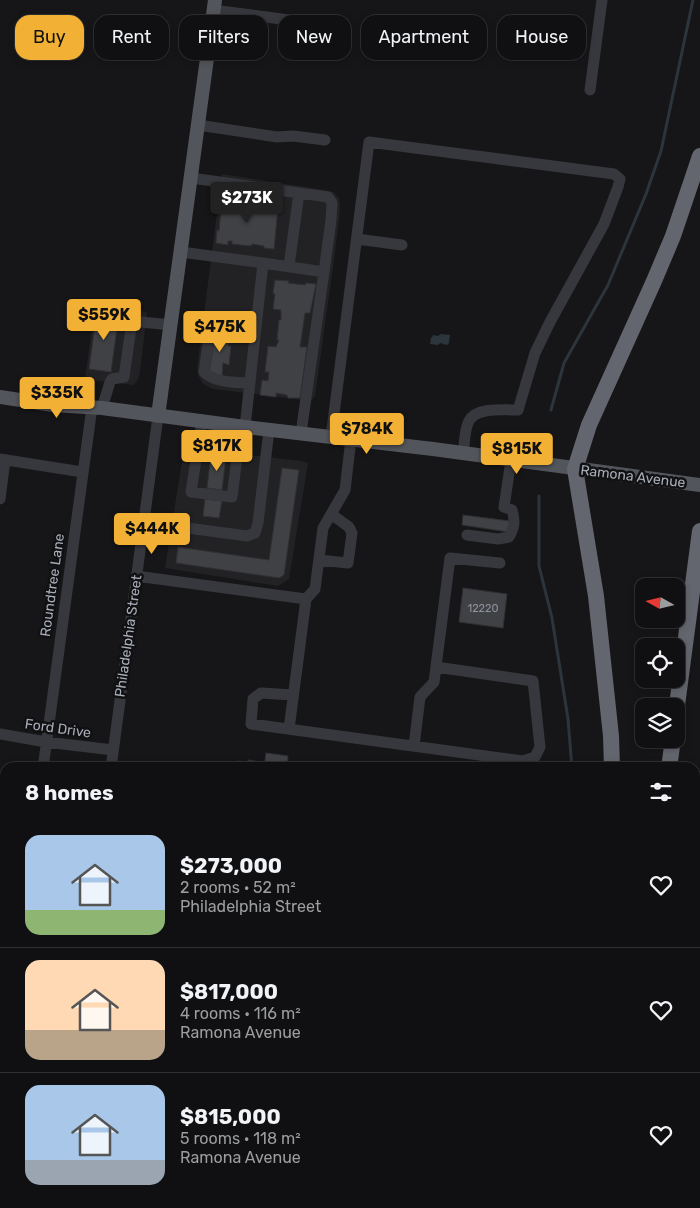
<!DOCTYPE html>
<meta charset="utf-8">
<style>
body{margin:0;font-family:Rubik,sans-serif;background:#1e1e20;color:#f1f3f6;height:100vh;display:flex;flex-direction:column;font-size:19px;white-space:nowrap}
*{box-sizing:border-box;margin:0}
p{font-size:16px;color:#9c9d9f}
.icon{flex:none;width:28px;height:28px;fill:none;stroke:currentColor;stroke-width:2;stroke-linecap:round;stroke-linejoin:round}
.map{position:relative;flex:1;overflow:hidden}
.drawer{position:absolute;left:0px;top:762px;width:700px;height:446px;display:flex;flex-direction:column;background:#101012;border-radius:15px 15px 0 0;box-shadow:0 2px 8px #0003,0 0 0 1px #303032}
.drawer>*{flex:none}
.guide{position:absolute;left:15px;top:15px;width:670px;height:45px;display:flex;gap:10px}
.needle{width:32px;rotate:278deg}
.controls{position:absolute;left:635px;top:578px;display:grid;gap:10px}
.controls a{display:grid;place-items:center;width:50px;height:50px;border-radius:10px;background:#101012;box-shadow:0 2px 8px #0003,0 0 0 1px #303032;font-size:25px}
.price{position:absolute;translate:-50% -42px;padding:0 11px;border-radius:5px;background:#f2b134;color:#111;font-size:16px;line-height:32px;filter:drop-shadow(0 1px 2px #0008)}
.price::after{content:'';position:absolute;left:50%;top:30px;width:15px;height:11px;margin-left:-8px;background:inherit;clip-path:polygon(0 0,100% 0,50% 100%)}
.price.selected{background:#222;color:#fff}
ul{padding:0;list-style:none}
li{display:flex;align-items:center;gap:15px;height:125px;padding:0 25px}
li+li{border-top:1px solid #303032}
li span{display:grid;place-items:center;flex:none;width:140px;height:100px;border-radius:15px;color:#555}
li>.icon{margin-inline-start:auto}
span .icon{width:60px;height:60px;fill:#fffc;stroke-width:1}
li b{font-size:21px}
h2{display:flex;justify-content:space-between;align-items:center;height:60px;padding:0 25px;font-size:21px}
.tag{padding:0 18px;border-radius:15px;background:#101012;box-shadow:0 2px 8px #0003,0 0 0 1px #303032;font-size:18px;line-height:45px}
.tag.selected{background:#f2b134;color:#111}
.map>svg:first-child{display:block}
.built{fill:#222225}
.water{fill:#2c353c}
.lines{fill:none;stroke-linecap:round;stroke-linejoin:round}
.stream{stroke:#2c353c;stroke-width:3}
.building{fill:#404145;stroke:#303034}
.minor{stroke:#37383d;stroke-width:11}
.major{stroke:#53555c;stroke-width:14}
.highway{stroke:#63666e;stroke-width:16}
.labels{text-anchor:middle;stroke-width:5;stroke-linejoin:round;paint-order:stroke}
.number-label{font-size:11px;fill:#8e929b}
.street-label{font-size:14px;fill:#a8adb8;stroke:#111113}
</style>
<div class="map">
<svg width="700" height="1208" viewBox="0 0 700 1208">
<rect width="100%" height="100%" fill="#161618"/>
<path class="built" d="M 222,174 L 325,190 L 333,192 L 339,198 L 340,211 L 334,260 L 315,396 L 311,401 L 213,389 L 203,384 L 199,377 L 197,369 Z
M 95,305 L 147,312 L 140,372 L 137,381 L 133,385 L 85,379 Z
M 190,448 L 301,461 L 308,463 L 289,579 L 278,586 L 165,568 L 183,455 Z"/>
<path class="water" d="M 441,334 L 450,335 L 449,343 L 447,345 L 440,343 L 438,345 L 430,344 L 431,338 L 433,335 L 438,336 Z"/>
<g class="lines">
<path class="stream" d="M 551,410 L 564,363 L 608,285 L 646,194 L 661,151 L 693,0
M 539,496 L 539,566 L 552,618 L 568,719 L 572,768
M 576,1204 L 576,1208"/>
</g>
<path class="building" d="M 222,198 L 278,207 L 274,249 L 264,248 L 264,246 L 252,244 L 251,246 L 232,244 L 232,241 L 228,241 L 228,245 L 216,243 L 217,230 L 219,231 Z
M 275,280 L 289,281 L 288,283 L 305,285 L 306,283 L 316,284 L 310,313 L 305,313 L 300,347 L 307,347 L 300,398 L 288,398 L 287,395 L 276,393 L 276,397 L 260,395 L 262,380 L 268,381 L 269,372 L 265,372 L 268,346 L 276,347 L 279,340 L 277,340 L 279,320 L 281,320 L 281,310 L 273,309 L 275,294 L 273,293 Z
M 97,310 L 119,313 L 111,372 L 89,369 Z
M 213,331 L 230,333 L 228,346 L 231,346 L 229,365 L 223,363 L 222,376 L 209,374 L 214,341 L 212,341 Z
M 211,454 L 226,456 L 222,490 L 207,488 Z
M 282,468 L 299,470 L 284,575 L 279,578 L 176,563 L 178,547 L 269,560 Z
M 205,499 L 222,501 L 219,518 L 203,516 Z
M 463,515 L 510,521 L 509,532 L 462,525 Z
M 463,588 L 507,594 L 503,628 L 459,622 Z
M 266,753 L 288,756 L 287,768 L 264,768 Z
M 248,760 L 261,762 L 260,768 L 235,768 L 237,761 L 248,762 Z"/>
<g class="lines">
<path class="minor" d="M 213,10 L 304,22
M 590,90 L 602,0
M 198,125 L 277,137 L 293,136 L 325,140
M 191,178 L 328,197 L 332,203 L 331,220 L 324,272 L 263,263
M 357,239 L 402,245
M 181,252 L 263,263 L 245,427
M 289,266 L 299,193
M 250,383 C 237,383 213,382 204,372 L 210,329 L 213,323 L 220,320 L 256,324
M 102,408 L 110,382 L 112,379 L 124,377 L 132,321 L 171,325
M 202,421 L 191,492 L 232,497 L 241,426
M 301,433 L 324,272
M 331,437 L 369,142 L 614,174 L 620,179 L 618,187 L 604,224 L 550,322 L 535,353 L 518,410 C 503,410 476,407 469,421 C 464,430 465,443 463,453
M 0,459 L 82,472
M 0,499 L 5,460
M 144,522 L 247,536 L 255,533 L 258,523 L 269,430
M 467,535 L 498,539 L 509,537 C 515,527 515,520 512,510 L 504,507 L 511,460
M 319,560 L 348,563 L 352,533 L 349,527 L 331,514
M 136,576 L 306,599
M 293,695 L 261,693 L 253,699 L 251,724 L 523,761 L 535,757 L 540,747 L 533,681 L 436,667
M 289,729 L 306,599 L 315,589 L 323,528 L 345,490 L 351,439
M 0,734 L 46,742 L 113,750
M 414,746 L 420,697 L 434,682 L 450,558 L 500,563
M 43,768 L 92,407
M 111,768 L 158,416
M 0,967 L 5,968
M 0,1027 L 5,1028
M 502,1204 L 502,1208
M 56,1208 L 57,1204
M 153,1208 L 154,1204
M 299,1208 L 300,1204
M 431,1208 L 432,1204"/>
<path class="major" d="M 0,397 L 53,405 L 102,408 L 245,427 L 433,449 L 700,485
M 158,416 L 215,0"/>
<path class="highway" d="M 676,713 L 700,531
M 612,768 L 611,736 L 596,596 L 575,469 L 589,425 L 654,281 L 673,236 L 700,156
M 669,768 L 673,739
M 695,940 L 700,893
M 695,1200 L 700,1153
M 637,1204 L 637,1208"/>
</g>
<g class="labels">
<g class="number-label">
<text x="483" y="612">12220</text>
</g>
<g class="street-label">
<text transform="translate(633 476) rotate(7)" y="5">Ramona Avenue</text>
<text transform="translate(52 585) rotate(-82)" y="5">Roundtree Lane</text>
<text transform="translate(128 636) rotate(-82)" y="5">Philadelphia Street</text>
<text transform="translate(58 728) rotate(8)" y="5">Ford Drive</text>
</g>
</g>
</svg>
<div class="controls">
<a><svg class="needle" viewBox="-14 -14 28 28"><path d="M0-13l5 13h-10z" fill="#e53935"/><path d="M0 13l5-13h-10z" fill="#9c9d9f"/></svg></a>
<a><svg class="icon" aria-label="locate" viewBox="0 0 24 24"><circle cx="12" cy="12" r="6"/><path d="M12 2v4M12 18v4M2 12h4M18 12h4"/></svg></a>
<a><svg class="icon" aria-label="layers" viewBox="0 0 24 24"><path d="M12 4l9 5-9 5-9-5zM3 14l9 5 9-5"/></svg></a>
</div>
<b class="price selected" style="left:247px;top:224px">$273K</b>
<b class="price" style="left:104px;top:341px">$559K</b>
<b class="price" style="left:220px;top:353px">$475K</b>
<b class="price" style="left:57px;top:419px">$335K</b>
<b class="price" style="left:367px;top:455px">$784K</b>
<b class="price" style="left:217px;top:472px">$817K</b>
<b class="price" style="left:517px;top:475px">$815K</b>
<b class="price" style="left:152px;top:555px">$444K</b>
<div class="guide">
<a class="tag selected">Buy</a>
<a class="tag">Rent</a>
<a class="tag">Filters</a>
<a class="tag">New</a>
<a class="tag">Apartment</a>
<a class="tag">House</a>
</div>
<section class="drawer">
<h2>8 homes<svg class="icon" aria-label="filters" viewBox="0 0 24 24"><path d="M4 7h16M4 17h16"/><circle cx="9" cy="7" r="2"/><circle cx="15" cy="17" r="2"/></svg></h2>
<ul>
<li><span style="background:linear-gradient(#a9c7e8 75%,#8fb573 0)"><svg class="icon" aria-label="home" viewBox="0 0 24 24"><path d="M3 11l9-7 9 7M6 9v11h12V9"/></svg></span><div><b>$273,000</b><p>2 rooms · 52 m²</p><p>Philadelphia Street</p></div><svg class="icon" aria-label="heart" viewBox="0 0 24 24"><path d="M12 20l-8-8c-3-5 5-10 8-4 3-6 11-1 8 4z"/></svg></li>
<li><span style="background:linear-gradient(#ffd9b3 70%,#b9a48a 0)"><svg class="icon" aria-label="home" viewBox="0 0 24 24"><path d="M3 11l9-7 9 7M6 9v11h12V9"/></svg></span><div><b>$817,000</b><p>4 rooms · 116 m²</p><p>Ramona Avenue</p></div><svg class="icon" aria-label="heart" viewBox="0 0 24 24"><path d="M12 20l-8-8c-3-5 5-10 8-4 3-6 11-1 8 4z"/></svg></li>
<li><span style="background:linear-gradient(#a9c7e8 75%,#9aa5b1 0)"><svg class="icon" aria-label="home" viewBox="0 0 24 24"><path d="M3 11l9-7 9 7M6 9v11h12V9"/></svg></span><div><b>$815,000</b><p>5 rooms · 118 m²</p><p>Ramona Avenue</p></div><svg class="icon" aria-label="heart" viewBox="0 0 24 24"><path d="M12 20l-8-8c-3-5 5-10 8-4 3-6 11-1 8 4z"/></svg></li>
</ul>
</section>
</div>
